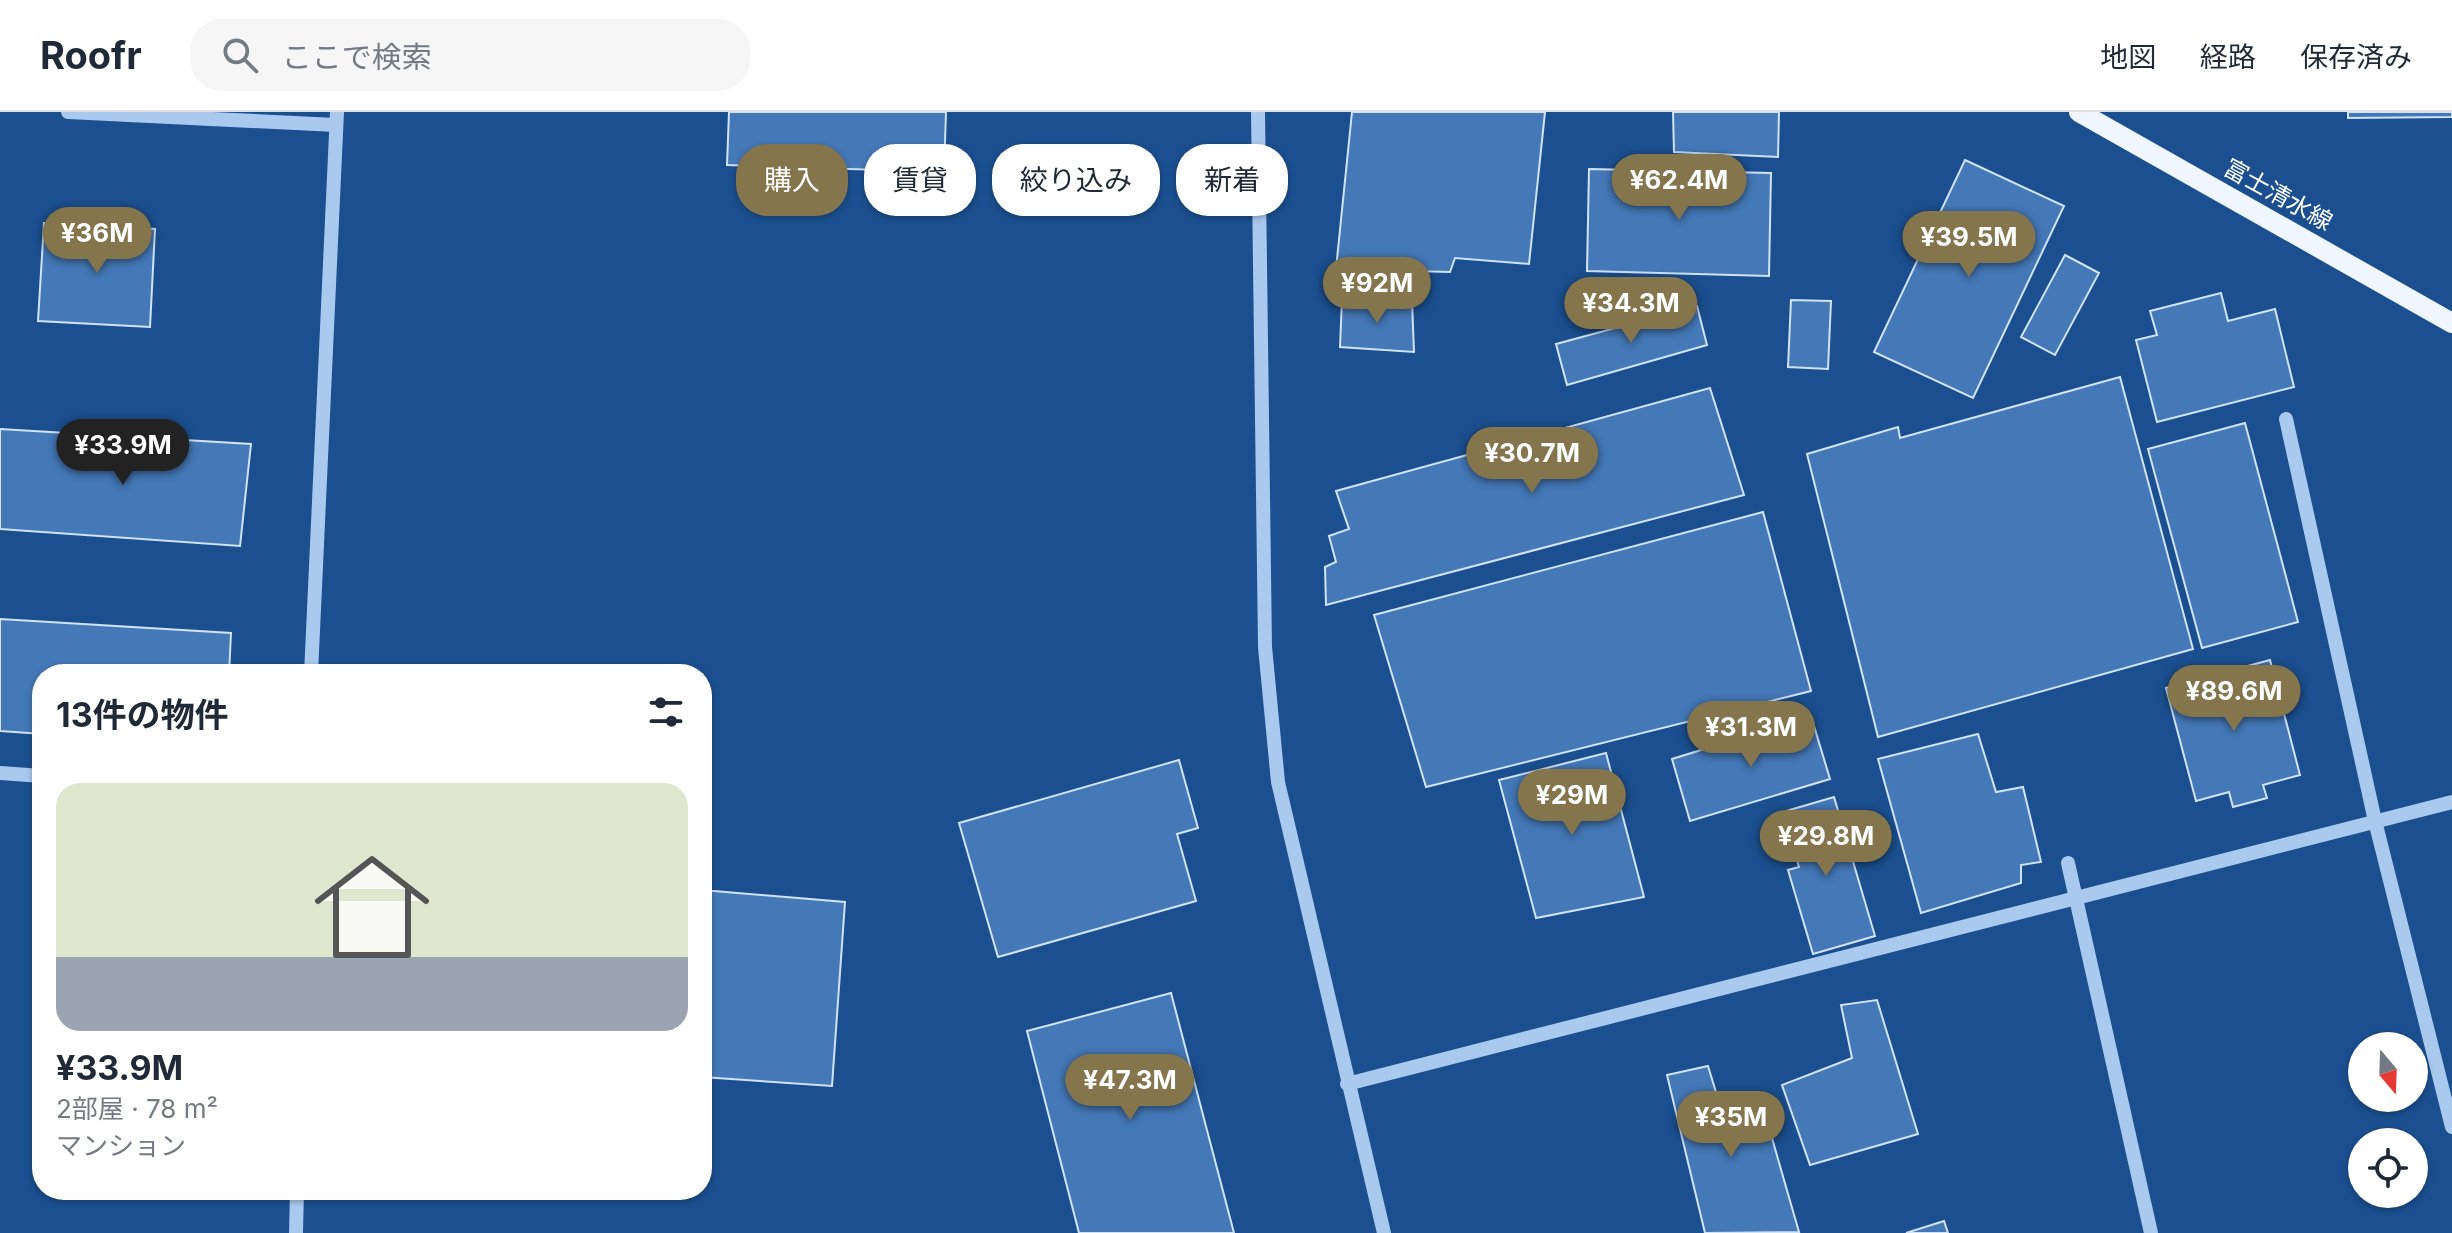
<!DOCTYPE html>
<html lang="ja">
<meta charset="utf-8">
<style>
body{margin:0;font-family:Inter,"Noto Sans JP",sans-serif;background:#f6f6f7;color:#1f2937;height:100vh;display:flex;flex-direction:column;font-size:30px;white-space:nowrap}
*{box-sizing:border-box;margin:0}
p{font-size:26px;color:#747a83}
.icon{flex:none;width:44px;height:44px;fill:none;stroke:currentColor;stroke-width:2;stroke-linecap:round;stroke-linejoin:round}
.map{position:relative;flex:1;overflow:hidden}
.details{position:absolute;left:32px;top:552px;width:680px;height:536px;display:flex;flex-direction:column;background:#fff;border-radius:32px;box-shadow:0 2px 6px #0004}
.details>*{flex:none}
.banner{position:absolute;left:736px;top:32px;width:760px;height:72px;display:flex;gap:16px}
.needle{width:52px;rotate:161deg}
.fabs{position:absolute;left:2348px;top:920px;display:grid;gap:16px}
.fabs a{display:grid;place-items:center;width:80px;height:80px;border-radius:50%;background:#fff;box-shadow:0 2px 6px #0004;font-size:40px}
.price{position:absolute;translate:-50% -68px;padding:0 18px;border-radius:28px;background:#84754c;color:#fff;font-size:26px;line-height:52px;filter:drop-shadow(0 2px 4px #0008)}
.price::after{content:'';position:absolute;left:50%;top:48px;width:24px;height:18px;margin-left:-12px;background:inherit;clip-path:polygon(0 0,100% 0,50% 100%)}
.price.selected{background:#222;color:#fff}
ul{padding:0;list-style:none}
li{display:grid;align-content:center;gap:16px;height:424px;padding:0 24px}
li+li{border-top:2px solid #e0e1e3}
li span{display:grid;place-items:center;height:248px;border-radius:24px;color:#555}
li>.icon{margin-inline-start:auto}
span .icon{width:144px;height:144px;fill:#fffc;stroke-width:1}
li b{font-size:34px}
h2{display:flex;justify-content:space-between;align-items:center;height:96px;padding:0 24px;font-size:34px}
.chip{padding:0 28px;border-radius:32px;background:#fff;box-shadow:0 2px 6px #0004;font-size:28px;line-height:72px}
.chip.selected{background:#84754c;color:#fff}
header{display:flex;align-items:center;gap:48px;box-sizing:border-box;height:112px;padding:0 40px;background:#fff;border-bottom:2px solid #e0e1e3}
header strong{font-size:38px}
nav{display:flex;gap:44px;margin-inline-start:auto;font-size:28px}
.search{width:560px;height:72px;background:#f6f6f7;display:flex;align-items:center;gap:20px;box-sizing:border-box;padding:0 28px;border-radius:32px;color:#747a83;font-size:30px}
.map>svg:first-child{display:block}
.building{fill:#4478b7;stroke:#cfe3fa;stroke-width:2}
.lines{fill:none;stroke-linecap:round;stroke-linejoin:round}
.minor{stroke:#a9c9ee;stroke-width:14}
.major{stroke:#f0f6ff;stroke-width:20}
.labels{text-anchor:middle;stroke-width:7;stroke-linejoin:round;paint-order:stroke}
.street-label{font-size:24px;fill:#fff;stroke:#1b4f8f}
</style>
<header>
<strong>Roofr</strong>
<div class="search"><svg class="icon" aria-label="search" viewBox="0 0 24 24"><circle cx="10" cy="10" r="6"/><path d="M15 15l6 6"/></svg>ここで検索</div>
<nav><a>地図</a><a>経路</a><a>保存済み</a></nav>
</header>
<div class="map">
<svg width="2452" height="1121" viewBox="0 0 2452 1121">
<rect width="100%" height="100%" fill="#1b4f8f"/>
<path class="building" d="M 729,0 L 946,0 L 944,60 L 727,53 Z
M 1352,0 L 1545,0 L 1529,152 L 1455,146 L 1450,160 L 1336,157 Z
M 1673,0 L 1779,0 L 1778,45 L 1674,40 Z
M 2348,0 L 2452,0 L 2452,5 L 2348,6 Z
M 1965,48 L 2064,94 L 1973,286 L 1874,240 Z
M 1589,57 L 1771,61 L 1769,164 L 1587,159 Z
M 44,111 L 155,117 L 150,215 L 38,209 Z
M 2065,143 L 2099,161 L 2055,243 L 2021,225 Z
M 2221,181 L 2228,209 L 2275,197 L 2294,275 L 2157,310 L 2136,228 L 2157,223 L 2150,199 Z
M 1342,187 L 1412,189 L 1414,240 L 1340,235 Z
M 1791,188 L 1831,189 L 1828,257 L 1788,255 Z
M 1697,194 L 1707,233 L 1567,273 L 1556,232 Z
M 2120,265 L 2193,537 L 1878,625 L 1807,342 L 1898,315 L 1900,326 Z
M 1710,276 L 1744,383 L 1326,493 L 1325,455 L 1336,450 L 1329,424 L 1349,417 L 1336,379 Z
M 2245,311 L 2298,510 L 2202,536 L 2148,337 Z
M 0,317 L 251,332 L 240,434 L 0,417 Z
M 1763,400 L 1811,579 L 1426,675 L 1374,503 Z
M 0,507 L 231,521 L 229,562 L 42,562 L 42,622 L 0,619 Z
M 2270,548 L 2300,663 L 2263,673 L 2267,686 L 2233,695 L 2229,680 L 2196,689 L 2166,576 Z
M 1811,604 L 1830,667 L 1690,709 L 1672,647 Z
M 1978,622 L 1996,680 L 2023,675 L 2041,750 L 2021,753 L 2021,771 L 1921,801 L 1878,647 Z
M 1606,641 L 1644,785 L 1536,806 L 1499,668 Z
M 1179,648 L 1198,716 L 1177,722 L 1196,789 L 998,845 L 959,711 Z
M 1834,685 L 1875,824 L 1813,842 L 1788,758 L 1799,755 L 1783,700 Z
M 702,778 L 845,790 L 832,974 L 702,965 Z
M 1171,881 L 1234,1121 L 1079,1121 L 1027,919 Z
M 1877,888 L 1918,1022 L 1810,1053 L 1782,973 L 1852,946 L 1841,893 Z
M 1708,954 L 1719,990 L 1759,981 L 1799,1120 L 1705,1121 L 1667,963 Z
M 1944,1109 L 1948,1121 L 1906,1121 Z"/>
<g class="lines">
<path class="minor" d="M 68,0 L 336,13
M 1258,0 L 1265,535 L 1278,670 L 1384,1121
M 2286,307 L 2375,709 L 2452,1015
M 311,562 L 337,0
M 0,661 L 42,664
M 2068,751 L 2151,1121
M 1347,972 L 2452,690
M 296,1121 L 297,1078"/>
<path class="major" d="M 2079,0 L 2452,211"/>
</g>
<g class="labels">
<g class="street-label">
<text transform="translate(2278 83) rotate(29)" y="8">富士清水線</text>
</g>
</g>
</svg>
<div class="fabs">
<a><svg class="needle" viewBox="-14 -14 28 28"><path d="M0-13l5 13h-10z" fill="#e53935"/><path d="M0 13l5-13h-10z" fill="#747a83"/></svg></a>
<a><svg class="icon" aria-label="locate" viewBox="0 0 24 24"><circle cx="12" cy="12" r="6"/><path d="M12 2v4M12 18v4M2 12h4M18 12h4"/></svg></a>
</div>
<b class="price" style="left:1679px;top:110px">¥62.4M</b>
<b class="price" style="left:97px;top:163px">¥36M</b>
<b class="price" style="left:1969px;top:167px">¥39.5M</b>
<b class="price" style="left:1377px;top:213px">¥92M</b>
<b class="price" style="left:1631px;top:233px">¥34.3M</b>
<b class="price selected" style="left:123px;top:375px">¥33.9M</b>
<b class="price" style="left:1532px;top:383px">¥30.7M</b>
<b class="price" style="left:2234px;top:621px">¥89.6M</b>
<b class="price" style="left:1751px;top:657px">¥31.3M</b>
<b class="price" style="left:1572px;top:725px">¥29M</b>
<b class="price" style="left:1826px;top:766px">¥29.8M</b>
<b class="price" style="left:1130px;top:1010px">¥47.3M</b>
<b class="price" style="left:1731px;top:1047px">¥35M</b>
<div class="banner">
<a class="chip selected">購入</a>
<a class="chip">賃貸</a>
<a class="chip">絞り込み</a>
<a class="chip">新着</a>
</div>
<section class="details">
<h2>13件の物件<svg class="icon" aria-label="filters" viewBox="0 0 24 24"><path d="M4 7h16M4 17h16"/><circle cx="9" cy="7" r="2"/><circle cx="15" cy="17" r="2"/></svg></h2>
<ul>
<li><span style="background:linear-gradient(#dfe7d0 70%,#9aa5b1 0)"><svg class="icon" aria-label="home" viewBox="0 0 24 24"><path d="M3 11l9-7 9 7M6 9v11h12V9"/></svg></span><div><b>¥33.9M</b><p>2部屋 · 78 m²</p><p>マンション</p></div></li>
</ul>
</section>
</div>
